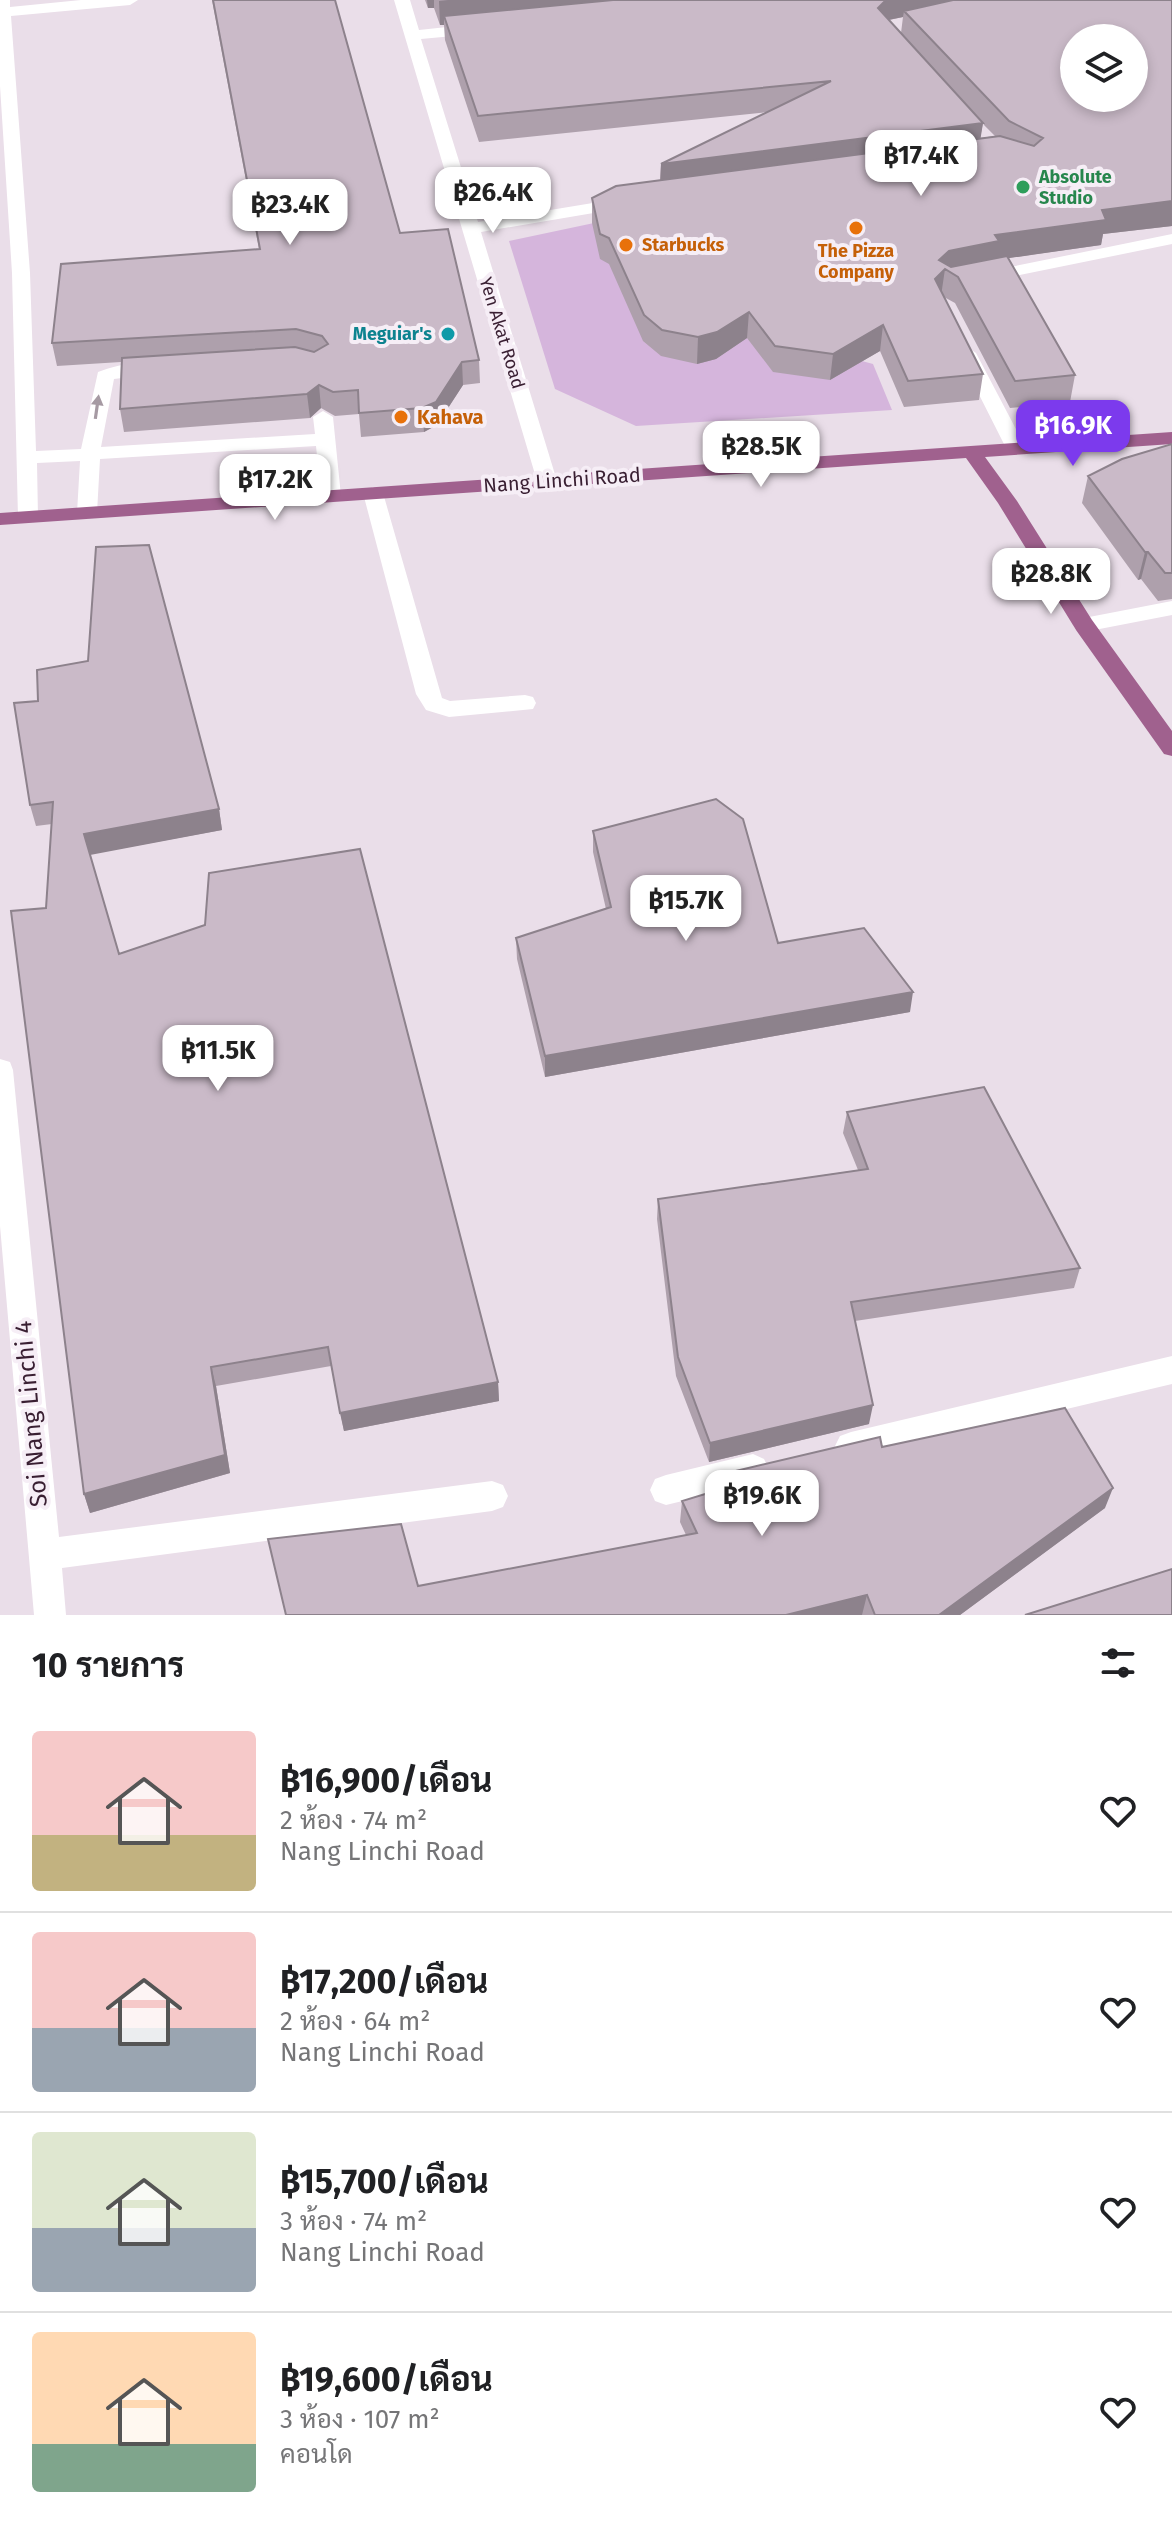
<!DOCTYPE html>
<html lang="th">
<meta charset="utf-8">
<style>
body{margin:0;font-family:"Fira Sans",Sarabun,sans-serif;background:#f6f6f6;color:#202124;height:100vh;display:flex;flex-direction:column;font-size:30px;white-space:nowrap}
*{box-sizing:border-box;margin:0}
p{font-size:26px;color:#757577}
.icon{flex:none;width:44px;height:44px;fill:none;stroke:currentColor;stroke-width:2;stroke-linecap:round;stroke-linejoin:round}
.map{position:relative;height:1615px;overflow:hidden}
.sheet{display:flex;flex-direction:column;background:#fff;flex:1}
.sheet>*{flex:none}
.controls{position:absolute;left:1060px;top:24px;display:grid;gap:16px}
.controls a{display:grid;place-items:center;width:88px;height:88px;border-radius:50%;background:#fff;box-shadow:0 4px 12px #0003;font-size:40px}
.price{position:absolute;translate:-50% -68px;padding:0 18px;border-radius:16px;background:#fff;color:#222;font-size:26px;line-height:52px;filter:drop-shadow(0 2px 4px #0008)}
.price::after{content:'';position:absolute;left:50%;top:48px;width:24px;height:18px;margin-left:-12px;background:inherit;clip-path:polygon(0 0,100% 0,50% 100%)}
.price.active{background:#7c3aed;color:#fff}
ul{padding:0;list-style:none}
li{display:flex;align-items:center;gap:24px;height:200px;padding:0 32px}
li+li{border-top:2px solid #e0e0e0}
li span{display:grid;place-items:center;flex:none;width:224px;height:160px;border-radius:8px;color:#555}
li>.icon{margin-inline-start:auto}
span .icon{width:96px;height:96px;fill:#fffc;stroke-width:1}
li b{font-size:34px}
h2{display:flex;justify-content:space-between;align-items:center;height:96px;padding:0 32px;font-size:34px}
.map>svg:first-child{display:block}
.green{fill:#d5b5dc}
.lines{fill:none;stroke-linecap:round;stroke-linejoin:round}
.minor{fill:#fff;fill-rule:evenodd}
.major{fill:#a0618e;fill-rule:evenodd}
.wall{fill:#aea0ac;fill-rule:evenodd}
.shaded-wall{fill:#8d828c}
.building{fill:#cabac8;stroke:#8d828c;stroke-width:2;fill-rule:evenodd}
.oneway{fill:#a69aa3}
.leisure-dot{fill:#2e9e5b;stroke:#f6eef6;stroke-width:3}
.food-dot{fill:#e8710a;stroke:#f6eef6;stroke-width:3}
.culture-dot{fill:#0f9aa8;stroke:#f6eef6;stroke-width:3}
.labels{text-anchor:middle;stroke-width:8;stroke-linejoin:round;paint-order:stroke}
.far-leisure-label{font-size:18px;font-weight:bold;fill:#27864d;stroke:#f6eef6;text-anchor:start}
.far-food-label{font-size:18px;font-weight:bold;fill:#c56008;stroke:#f6eef6;text-anchor:start}
.far-street-label{font-size:18px;fill:#391f32;stroke:#f6eef6}
.far-culture-label{font-size:18px;font-weight:bold;fill:#0d838f;stroke:#f6eef6;text-anchor:end}
.food-label{font-size:20px;font-weight:bold;fill:#c56008;stroke:#f6eef6;text-anchor:start}
.street-label{font-size:20px;fill:#391f32;stroke:#f6eef6}
.near-street-label{font-size:24px;fill:#391f32;stroke:#f6eef6}
</style>
<div class="map">
<svg width="1172" height="1615" viewBox="0 0 1172 1615">
<rect width="100%" height="100%" fill="#eadee9"/>
<path class="green" d="M 594,223 L 766,335 L 873,364 L 892,410 L 636,426 L 555,389 L 509,241 Z"/>
<g class="lines">
<path class="minor" d="M 0,0 L 10,0 L 10,7 L 81,0 L 138,0 L 130,5 L 11,16 L 30,273 L 36,451 L 81,449 L 98,372 C 115,365 151,356 165,369 L 162,373 L 114,379 L 101,447 L 315,434 L 313,417 L 323,411 L 333,417 L 341,496 L 338,500 L 331,502 L 321,496 L 316,446 L 100,459 L 97,513 L 87,519 L 77,513 L 80,461 L 37,463 L 38,517 L 28,523 L 21,522 L 18,517 L 12,273 L 0,86 Z
M 394,0 L 410,0 L 419,30 L 475,24 L 483,29 L 475,34 L 421,39 L 478,222 L 623,198 L 632,203 L 623,208 L 481,232 L 557,481 L 554,485 L 540,485 L 537,481 Z
M 1172,234 L 1172,244 L 986,282 L 977,277 L 986,272 Z
M 967,347 L 976,353 L 1027,450 L 1024,454 L 1010,454 L 1007,450 L 958,353 Z
M 373,487 L 383,493 L 442,698 L 450,701 L 525,695 L 533,697 L 536,703 L 533,709 L 449,717 L 426,710 L 416,694 L 363,493 Z
M 1172,601 L 1172,615 L 1084,632 L 1076,630 L 1073,625 L 1076,620 L 1084,618 Z
M 0,1059 L 10,1062 L 13,1070 L 59,1537 L 492,1481 L 503,1485 L 508,1496 L 503,1507 L 492,1511 L 62,1568 L 66,1615 L 34,1615 L 0,1226 Z
M 1172,1356 L 1172,1384 L 851,1460 L 840,1456 L 835,1446 L 840,1436 L 851,1432 Z
M 753,1454 L 764,1459 L 769,1469 L 764,1479 L 753,1484 L 666,1505 L 655,1501 L 650,1490 L 655,1479 L 666,1475 Z"/>
<path class="major" d="M 1172,432 L 1172,444 L 985,457 L 1017,501 L 1092,620 L 1172,731 L 1172,756 L 1164,754 L 1076,630 L 998,503 L 966,458 L 0,525 L 0,513 Z"/>
</g>
<path class="wall" d="M 212,0 L 335,0 L 400,233 L 479,360 L 480,383 L 463,385 L 437,425 L 424,432 L 361,437 L 359,414 L 335,416 L 321,408 L 310,418 L 124,432 L 120,409 L 121,362 L 57,366 L 52,343 L 259,249 Z
M 425,0 L 1172,0 L 1172,226 L 1103,234 L 1101,245 L 1008,258 L 1075,375 L 1070,402 L 1010,408 L 955,303 L 944,297 L 983,374 L 979,400 L 904,407 L 880,351 L 830,380 L 773,372 L 747,338 L 716,359 L 697,364 L 661,356 L 643,341 L 609,264 L 600,259 L 592,223 L 592,198 L 660,180 L 661,164 L 768,112 L 479,142 L 445,40 L 444,25 L 440,25 L 434,8 L 428,8 ZM 903,17 L 901,33 L 889,20 ZM 983,123 L 984,125 L 995,136 L 980,138 Z
M 1172,444 L 1172,599 L 1158,601 L 1141,579 L 1138,580 L 1082,503 L 1088,476 Z
M 14,703 L 219,809 L 222,830 L 90,854 L 119,954 L 498,1382 L 499,1401 L 344,1431 L 331,1366 L 216,1386 L 230,1473 L 90,1513 L 84,1494 L 46,908 L 52,824 L 36,826 L 30,805 Z
M 593,831 L 778,943 L 910,1012 L 545,1077 L 517,959 L 516,938 L 606,909 L 593,852 Z
M 847,1112 L 1080,1268 L 1074,1288 L 855,1321 L 869,1424 L 709,1462 L 676,1376 L 657,1219 L 658,1199 L 858,1170 L 843,1133 Z
M 882,1447 L 1105,1508 L 960,1615 L 862,1615 L 418,1586 L 686,1535 L 680,1522 L 682,1501 L 722,1489 L 723,1474 Z"/>
<path class="shaded-wall" d="M 427,0 L 434,0 L 434,8 L 428,8 Z
M 448,0 L 645,0 L 444,16 L 444,25 L 440,25 L 439,1 Z
M 886,0 L 986,0 L 904,11 L 903,17 L 888,20 L 878,8 Z
M 983,123 L 979,148 L 660,190 L 661,164 Z
M 1172,201 L 1172,226 L 1103,234 L 1101,245 L 996,260 L 945,269 L 941,296 L 931,305 L 939,260 L 949,251 L 995,235 L 1102,210 Z
M 749,312 L 747,338 L 716,359 L 697,364 L 698,337 Z
M 883,325 L 880,351 L 830,380 L 833,354 Z
M 462,362 L 463,385 L 437,425 L 424,432 L 422,408 Z
M 319,385 L 321,408 L 310,418 L 307,394 Z
M 1145,552 L 1148,552 L 1141,579 L 1138,580 Z
M 219,809 L 222,830 L 90,855 L 84,834 Z
M 913,992 L 910,1012 L 545,1077 L 545,1056 Z
M 211,1367 L 216,1386 L 230,1473 L 90,1513 L 84,1494 Z
M 498,1382 L 499,1401 L 344,1431 L 340,1413 Z
M 873,1405 L 869,1424 L 709,1462 L 710,1443 Z
M 1113,1488 L 1105,1508 L 960,1615 L 939,1615 Z
M 867,1595 L 862,1615 L 786,1615 Z"/>
<path class="building" d="M 213,0 L 335,0 L 400,233 L 448,229 L 479,360 L 462,362 L 436,402 L 422,408 L 359,413 L 358,390 L 333,392 L 319,385 L 307,394 L 120,409 L 122,358 L 295,347 L 314,352 L 328,344 L 322,336 L 296,329 L 52,343 L 61,264 L 260,249 Z
M 613,0 L 886,0 L 878,8 L 983,123 L 661,164 L 831,81 L 478,116 L 444,16 Z
M 953,0 L 1172,0 L 1172,201 L 1102,210 L 1106,220 L 995,235 L 999,241 L 949,251 L 939,260 L 951,267 L 1007,256 L 1075,375 L 1015,381 L 958,277 L 945,269 L 935,279 L 983,374 L 908,381 L 883,325 L 833,354 L 775,346 L 749,312 L 717,332 L 698,337 L 662,330 L 644,315 L 609,238 L 600,234 L 592,198 L 616,186 L 1000,136 L 1034,146 L 1043,138 L 1009,121 L 904,11 ZM 1074,38 L 1134,38 L 1134,98 L 1074,98 Z
M 1172,444 L 1172,573 L 1165,573 L 1148,552 L 1145,552 L 1088,476 L 1122,459 Z
M 149,545 L 219,809 L 84,834 L 119,954 L 205,925 L 209,873 L 360,849 L 498,1382 L 340,1413 L 328,1347 L 211,1367 L 225,1455 L 84,1494 L 11,911 L 46,908 L 53,802 L 30,805 L 14,703 L 38,701 L 37,670 L 88,661 L 96,547 Z
M 716,799 L 743,819 L 778,943 L 864,928 L 913,992 L 545,1056 L 516,938 L 611,907 L 593,831 Z
M 984,1087 L 1080,1268 L 851,1302 L 873,1405 L 710,1443 L 678,1357 L 658,1199 L 868,1169 L 847,1112 Z
M 1065,1408 L 1113,1488 L 939,1615 L 875,1615 L 867,1595 L 786,1615 L 286,1615 L 268,1539 L 401,1524 L 418,1586 L 697,1533 L 682,1501 L 728,1487 L 723,1474 L 880,1437 L 882,1447 Z
M 1172,1569 L 1172,1615 L 1025,1615 Z"/>
<defs><path id="oneway-solid" d="M-6-.8H1V-3.2L6.5 0L1 3.2V.8H-6Z" transform="scale(2)"/></defs>
<use class="oneway" href="#oneway-solid" transform="translate(97 407) rotate(-82)"/>
<circle class="leisure-dot" cx="1023" cy="187" r="8"/>
<g class="food-dot">
<circle cx="856" cy="228" r="8"/>
<circle cx="626" cy="245" r="8"/>
<circle cx="401" cy="417" r="8"/>
</g>
<circle class="culture-dot" cx="448" cy="334" r="8"/>
<g class="labels">
<g class="far-leisure-label">
<text x="1039" y="183">Absolute<tspan x="1039" dy="21">Studio</tspan></text>
</g>
<g class="far-food-label">
<text x="642" y="251">Starbucks</text>
<text x="856" y="257" text-anchor="middle">The Pizza<tspan x="856" dy="21">Company</tspan></text>
</g>
<g class="far-street-label">
<text transform="translate(502 333) rotate(73)" y="6">Yen Akat Road</text>
</g>
<g class="far-culture-label">
<text x="432" y="340">Meguiar's</text>
</g>
<g class="food-label">
<text x="417" y="424">Kahava</text>
</g>
<g class="street-label">
<text transform="translate(562 480) rotate(-4)" y="7">Nang Linchi Road</text>
</g>
<g class="near-street-label">
<text transform="translate(31 1414) rotate(-95)" y="8">Soi Nang Linchi 4</text>
</g>
</g>
</svg>
<div class="controls">
<a><svg class="icon" aria-label="layers" viewBox="0 0 24 24"><path d="M12 4l9 5-9 5-9-5zM3 14l9 5 9-5"/></svg></a>
</div>
<b class="price" style="left:921px;top:198px">฿17.4K</b>
<b class="price" style="left:493px;top:235px">฿26.4K</b>
<b class="price" style="left:290px;top:247px">฿23.4K</b>
<b class="price active" style="left:1073px;top:468px">฿16.9K</b>
<b class="price" style="left:761px;top:489px">฿28.5K</b>
<b class="price" style="left:275px;top:522px">฿17.2K</b>
<b class="price" style="left:1051px;top:616px">฿28.8K</b>
<b class="price" style="left:686px;top:943px">฿15.7K</b>
<b class="price" style="left:218px;top:1093px">฿11.5K</b>
<b class="price" style="left:762px;top:1538px">฿19.6K</b>
</div>
<section class="sheet">
<h2>10 รายการ<svg class="icon" aria-label="filters" viewBox="0 0 24 24"><path d="M4 7h16M4 17h16"/><circle cx="9" cy="7" r="2"/><circle cx="15" cy="17" r="2"/></svg></h2>
<ul>
<li><span style="background:linear-gradient(#f6c9c9 65%,#c2b280 0)"><svg class="icon" aria-label="home" viewBox="0 0 24 24"><path d="M3 11l9-7 9 7M6 9v11h12V9"/></svg></span><div><b>฿16,900/เดือน</b><p>2 ห้อง · 74 m²</p><p>Nang Linchi Road</p></div><svg class="icon" aria-label="heart" viewBox="0 0 24 24"><path d="M12 20l-8-8c-3-5 5-10 8-4 3-6 11-1 8 4z"/></svg></li>
<li><span style="background:linear-gradient(#f6c9c9 60%,#9aa5b1 0)"><svg class="icon" aria-label="home" viewBox="0 0 24 24"><path d="M3 11l9-7 9 7M6 9v11h12V9"/></svg></span><div><b>฿17,200/เดือน</b><p>2 ห้อง · 64 m²</p><p>Nang Linchi Road</p></div><svg class="icon" aria-label="heart" viewBox="0 0 24 24"><path d="M12 20l-8-8c-3-5 5-10 8-4 3-6 11-1 8 4z"/></svg></li>
<li><span style="background:linear-gradient(#dfe7d0 60%,#9aa5b1 0)"><svg class="icon" aria-label="home" viewBox="0 0 24 24"><path d="M3 11l9-7 9 7M6 9v11h12V9"/></svg></span><div><b>฿15,700/เดือน</b><p>3 ห้อง · 74 m²</p><p>Nang Linchi Road</p></div><svg class="icon" aria-label="heart" viewBox="0 0 24 24"><path d="M12 20l-8-8c-3-5 5-10 8-4 3-6 11-1 8 4z"/></svg></li>
<li><span style="background:linear-gradient(#ffd9b3 70%,#7fa58c 0)"><svg class="icon" aria-label="home" viewBox="0 0 24 24"><path d="M3 11l9-7 9 7M6 9v11h12V9"/></svg></span><div><b>฿19,600/เดือน</b><p>3 ห้อง · 107 m²</p><p>คอนโด</p></div><svg class="icon" aria-label="heart" viewBox="0 0 24 24"><path d="M12 20l-8-8c-3-5 5-10 8-4 3-6 11-1 8 4z"/></svg></li>
</ul>
</section>
